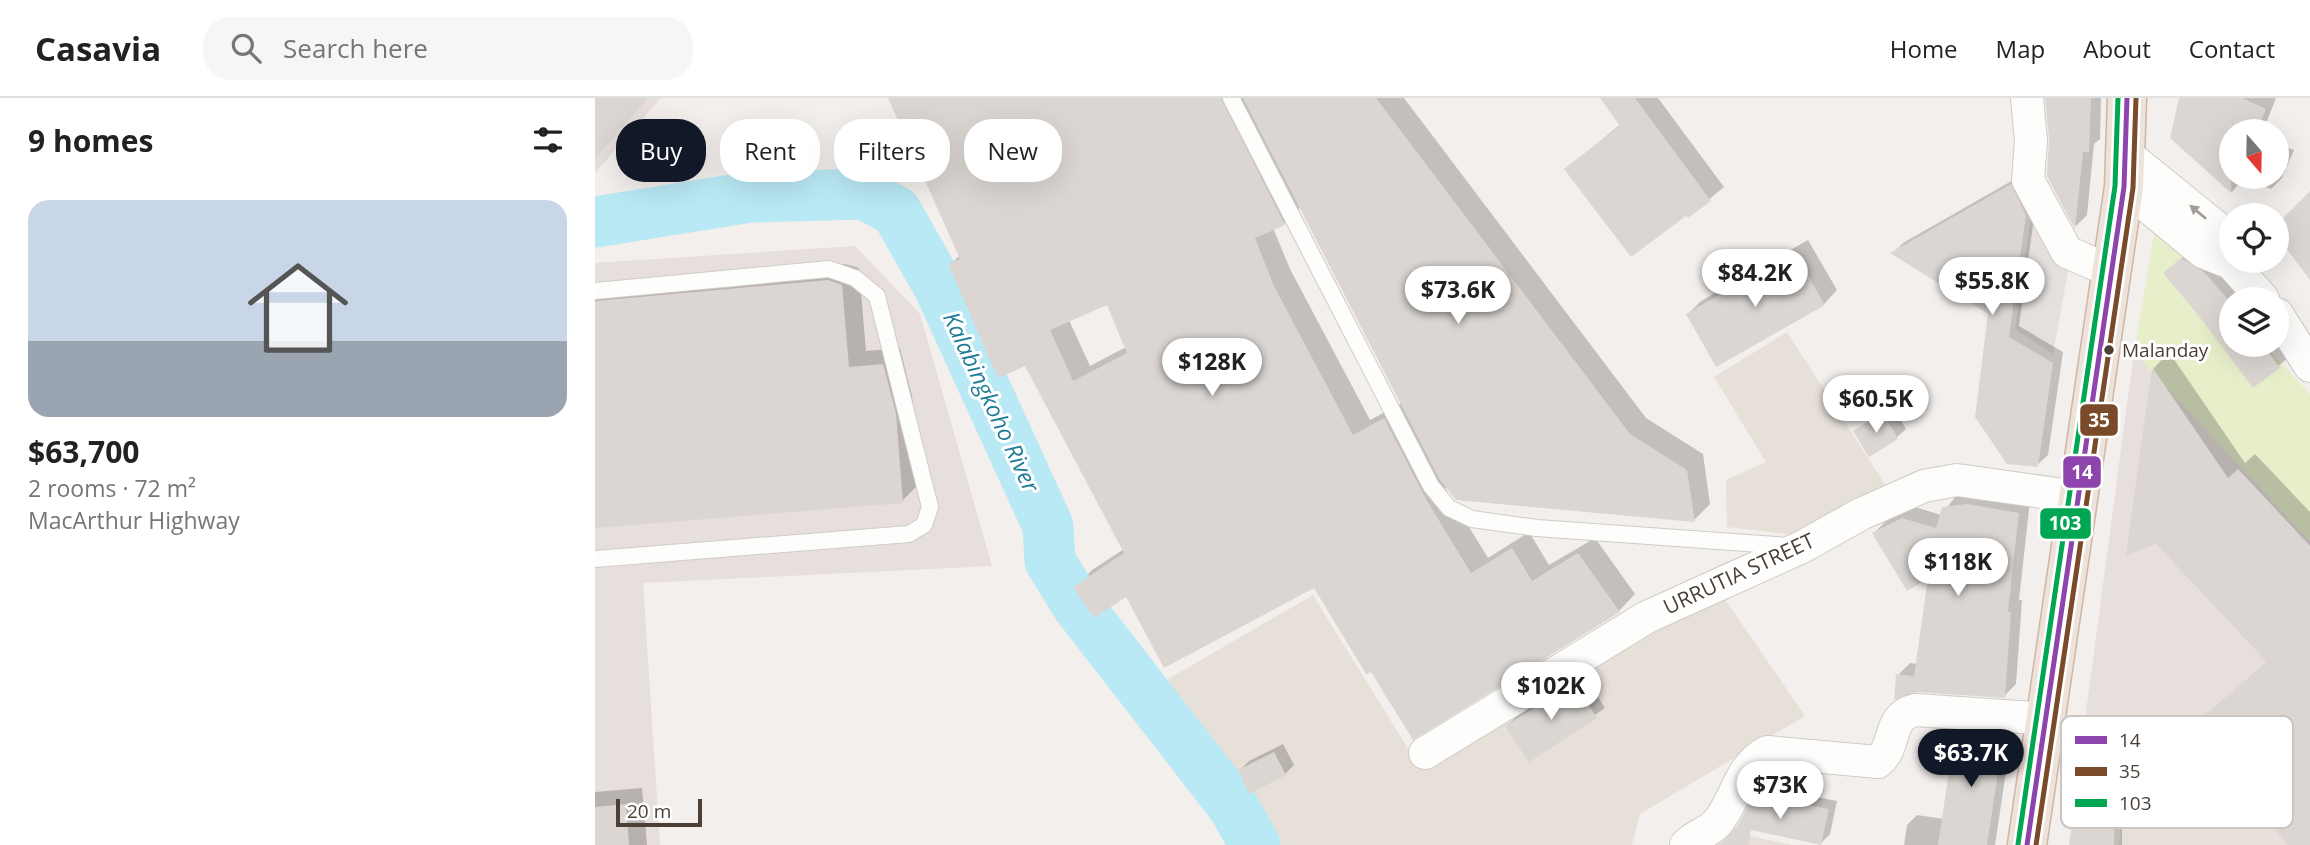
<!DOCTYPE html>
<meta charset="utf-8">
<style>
body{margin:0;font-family:"Open Sans",sans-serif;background:#f6f6f6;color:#222;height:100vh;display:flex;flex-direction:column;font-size:26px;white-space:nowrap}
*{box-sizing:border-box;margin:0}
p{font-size:23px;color:#767676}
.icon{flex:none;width:38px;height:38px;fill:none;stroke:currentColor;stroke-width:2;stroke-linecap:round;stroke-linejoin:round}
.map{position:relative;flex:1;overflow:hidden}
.details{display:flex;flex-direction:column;background:#fff;width:595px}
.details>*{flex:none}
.guide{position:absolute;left:21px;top:21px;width:665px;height:63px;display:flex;gap:14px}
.needle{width:46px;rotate:160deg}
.fabs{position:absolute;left:1624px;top:21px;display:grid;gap:14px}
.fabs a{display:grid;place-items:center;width:70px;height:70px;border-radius:50%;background:#fff;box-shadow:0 7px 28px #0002;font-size:35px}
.scale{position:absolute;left:21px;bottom:18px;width:86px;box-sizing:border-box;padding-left:7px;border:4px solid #4b3f36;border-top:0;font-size:19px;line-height:24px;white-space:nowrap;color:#4b3f36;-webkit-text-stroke:5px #fff;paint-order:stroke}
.price{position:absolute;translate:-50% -60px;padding:0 16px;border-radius:24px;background:#fff;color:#222;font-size:23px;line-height:46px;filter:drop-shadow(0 2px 4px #0008)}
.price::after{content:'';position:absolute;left:50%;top:42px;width:21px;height:16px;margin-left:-10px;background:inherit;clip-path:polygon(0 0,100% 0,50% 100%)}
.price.current{background:#111827;color:#fff}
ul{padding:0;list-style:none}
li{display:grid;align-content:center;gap:14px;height:371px;padding:0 28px}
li+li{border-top:2px solid #e0e0e0}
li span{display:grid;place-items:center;height:217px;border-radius:21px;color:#555}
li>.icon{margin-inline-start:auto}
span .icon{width:126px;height:126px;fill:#fffc;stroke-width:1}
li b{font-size:30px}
h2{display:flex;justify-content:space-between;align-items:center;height:84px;padding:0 28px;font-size:30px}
.pill{padding:0 24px;border-radius:28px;background:#fff;box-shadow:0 7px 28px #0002;font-size:24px;line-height:63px}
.pill.current{background:#111827;color:#fff}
header{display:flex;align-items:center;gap:42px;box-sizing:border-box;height:98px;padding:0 35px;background:#fff;border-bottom:2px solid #e0e0e0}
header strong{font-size:33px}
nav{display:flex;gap:38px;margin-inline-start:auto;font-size:24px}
.search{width:490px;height:63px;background:#f6f6f6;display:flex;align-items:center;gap:18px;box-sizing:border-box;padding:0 24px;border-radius:28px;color:#767676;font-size:26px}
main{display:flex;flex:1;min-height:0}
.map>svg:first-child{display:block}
.residential{fill:#e7e0d9}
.industrial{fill:#e6dfdb}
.green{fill:#e7eeca}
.parking{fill:#e5e0dd}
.shadow{fill:#0003;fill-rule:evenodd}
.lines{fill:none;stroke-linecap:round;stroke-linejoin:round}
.river{stroke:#b9e9f4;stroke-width:51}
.building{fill:#dbd6d2;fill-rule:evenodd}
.lane-casing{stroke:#d0cbc8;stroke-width:18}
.street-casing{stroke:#d0cbc8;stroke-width:34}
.highway-casing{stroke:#cdb6a5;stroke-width:41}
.lane{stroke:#fdfdfc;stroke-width:16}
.street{stroke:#fdfdfc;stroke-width:32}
.highway{stroke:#ede3da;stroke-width:38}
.bus-1-casing{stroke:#fff;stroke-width:10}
.bus-2-casing{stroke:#fff;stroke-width:10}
.bus-3-casing{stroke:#fff;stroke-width:10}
.bus-1{stroke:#8e44ad;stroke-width:5}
.bus-2{stroke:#7a4b2a;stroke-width:5}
.bus-3{stroke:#00a651;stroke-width:5}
.oneway{fill:#a49e99}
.bus-dot{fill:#4b3f36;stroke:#fff;stroke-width:2.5}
.labels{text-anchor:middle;stroke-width:6;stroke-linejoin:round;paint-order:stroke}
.bus-label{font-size:19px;fill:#4b3f36;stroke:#fff;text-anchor:start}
.street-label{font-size:21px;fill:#4b3f36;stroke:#fff}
.water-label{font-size:23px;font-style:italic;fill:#1e7c96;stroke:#fff}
.key{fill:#fff;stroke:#c9c5c3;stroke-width:2}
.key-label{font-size:19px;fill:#4b3f36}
.line-badge{stroke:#fff;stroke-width:2.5}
.badge-label{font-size:19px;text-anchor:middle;font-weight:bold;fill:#fff}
</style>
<header>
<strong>Casavia</strong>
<div class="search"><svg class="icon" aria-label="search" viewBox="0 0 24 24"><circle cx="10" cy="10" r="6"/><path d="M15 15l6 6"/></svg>Search here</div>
<nav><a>Home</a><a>Map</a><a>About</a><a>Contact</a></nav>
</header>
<main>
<section class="details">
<h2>9 homes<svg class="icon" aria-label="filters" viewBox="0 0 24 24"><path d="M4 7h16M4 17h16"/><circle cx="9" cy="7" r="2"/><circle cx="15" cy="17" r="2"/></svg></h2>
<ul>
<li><span style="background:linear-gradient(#c9d6e8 65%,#9aa5b1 0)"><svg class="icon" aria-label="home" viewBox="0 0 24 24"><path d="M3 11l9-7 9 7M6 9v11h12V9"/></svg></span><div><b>$63,700</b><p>2 rooms · 72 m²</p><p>MacArthur Highway</p></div></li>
</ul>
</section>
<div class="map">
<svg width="1715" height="747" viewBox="0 0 1715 747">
<rect width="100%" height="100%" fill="#f3efec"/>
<path class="residential" d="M 1192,234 L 1293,391 L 1217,439 L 1132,429 L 1131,382 L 1171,364 L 1119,279 Z
M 1133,462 L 1123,491 L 1210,618 L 1045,716 L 1037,747 L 667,747 L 573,581 L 718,497 L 815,654 Z
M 1602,643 L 1686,747 L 1524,747 L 1526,728 Z
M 1119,731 L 1198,747 L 1116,747 Z"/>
<path class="industrial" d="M 0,0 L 66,0 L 0,75 Z
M 260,148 L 325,216 L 397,468 L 48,485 L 65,747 L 0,747 L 0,165 Z
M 1539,254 L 1715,443 L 1715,737 L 1697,747 L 1686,747 L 1602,643 L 1489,629 Z"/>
<path class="green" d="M 1560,131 L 1636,212 L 1636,247 L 1669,247 L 1715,296 L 1715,443 L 1539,254 Z"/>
<path class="parking" d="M 1437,109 L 1474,167 L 1458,256 L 1420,231 Z"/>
<path class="shadow" d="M 295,0 L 809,0 L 1051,320 L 1108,356 L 1115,406 L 1099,422 L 850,390 L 893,460 L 934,434 L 954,467 L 1000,440 L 1040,496 L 1024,513 L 720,488 L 532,497 L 480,489 L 497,472 L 529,451 L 431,266 L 355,167 L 365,157 ZM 706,109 L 807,305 L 775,322 L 695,171 L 678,130 L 689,126 ZM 513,205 L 531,249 L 495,268 L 474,222 Z
M 1007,0 L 1063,0 L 1129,89 L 1094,118 L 971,71 L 1026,26 Z
M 1452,0 L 1506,0 L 1505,41 L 1499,46 L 1492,117 L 1481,128 L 1454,78 L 1456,40 Z
M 1586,0 L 1681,0 L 1668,33 L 1636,33 L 1636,79 L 1682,79 L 1682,45 L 1699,52 L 1687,80 L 1676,91 L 1649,80 L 1637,94 L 1577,39 Z
M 1427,77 L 1441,106 L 1424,228 L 1468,254 L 1453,357 L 1442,367 L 1395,215 L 1298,155 L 1308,145 Z
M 1213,142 L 1242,192 L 1229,206 L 1093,216 L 1106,203 Z
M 1596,152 L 1618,166 L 1646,201 L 1636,201 L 1636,247 L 1682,246 L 1693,260 L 1658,288 L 1579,167 Z
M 250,166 L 264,170 L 271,253 L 305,250 L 317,298 L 324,386 L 307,403 L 0,429 L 0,186 L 19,187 Z
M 1574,254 L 1650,365 L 1660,356 L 1715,414 L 1715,747 L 1695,747 L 1600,628 L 1673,563 L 1562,444 L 1534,454 L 1559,270 Z
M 1297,307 L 1311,331 L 1302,339 L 1260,333 Z
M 1385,395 L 1435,403 L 1424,502 L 1427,502 L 1421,586 L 1409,598 L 1303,577 L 1315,565 L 1322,566 L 1336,477 L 1279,435 L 1291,423 L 1320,409 L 1346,417 L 1361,398 Z
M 989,577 L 1010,610 L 935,662 L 912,628 L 921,619 Z
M 1372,624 L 1418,627 L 1400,747 L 1309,747 L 1312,727 L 1322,717 L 1349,721 L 1362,634 Z
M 688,646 L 699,667 L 690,676 L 645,672 L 654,663 Z
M 1556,656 L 1568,669 L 1527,714 L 1527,747 L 1478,747 L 1486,682 L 1495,673 L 1519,678 L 1527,670 Z
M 1169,689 L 1242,703 L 1235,736 L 1226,745 L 1160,698 Z
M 47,690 L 52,747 L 0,747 L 0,694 Z"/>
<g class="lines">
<path class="river" d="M 0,124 L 155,99 L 269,96 L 301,113 L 344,189 L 453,428 L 455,463 L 482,507 L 638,708 L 660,747"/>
</g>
<path class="building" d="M 0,0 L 53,0 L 0,61 Z
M 293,0 L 626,0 L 690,127 L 660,140 L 679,188 L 758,337 L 789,320 L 831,401 L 876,475 L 917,450 L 937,483 L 983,455 L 1025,514 L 818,642 L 776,574 L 771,576 L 719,490 L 569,570 L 531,499 L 499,520 L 478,489 L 529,455 L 430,268 L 403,280 L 353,166 L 365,161 ZM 512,207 L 532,255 L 478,283 L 455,232 Z
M 648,0 L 781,0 L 1035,336 L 1092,372 L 1100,424 L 861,402 L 845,382 Z
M 1005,0 L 1040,0 L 1116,103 L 1093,120 L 1091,118 L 1036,159 L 969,71 L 1025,28 Z
M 1450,0 L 1496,0 L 1494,54 L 1488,54 L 1480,131 L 1452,78 L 1454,40 Z
M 1584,0 L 1647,0 L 1671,11 L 1662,33 L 1636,33 L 1636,95 L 1575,40 Z
M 1416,86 L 1431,117 L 1414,239 L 1458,265 L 1443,369 L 1412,366 L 1380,319 L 1393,216 L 1295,155 Z
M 1715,93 L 1715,182 L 1682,138 L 1682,126 Z
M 1199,154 L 1230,207 L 1121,269 L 1091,216 Z
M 1586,160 L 1609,174 L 1636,205 L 1636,247 L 1668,247 L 1685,270 L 1658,290 L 1604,218 L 1568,175 Z
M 233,182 L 247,187 L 254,269 L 288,266 L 301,315 L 308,405 L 0,430 L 0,203 Z
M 1557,269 L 1633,380 L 1643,371 L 1715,448 L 1715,747 L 1693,747 L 1597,628 L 1672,564 L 1561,446 L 1531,457 Z
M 1288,315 L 1303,341 L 1274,359 L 1258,333 Z
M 1372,406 L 1424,415 L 1413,513 L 1416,514 L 1410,600 L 1322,594 L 1299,602 L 1301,576 L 1319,578 L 1333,480 L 1312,493 L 1277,435 L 1307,420 L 1341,430 L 1347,409 Z
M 979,585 L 1002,620 L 934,664 L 910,628 Z
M 1360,633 L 1409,636 L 1392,747 L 1343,747 Z
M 679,654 L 691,677 L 654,696 L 643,672 Z
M 1547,664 L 1560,679 L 1519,725 L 1519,747 L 1474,747 L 1484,681 L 1522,690 L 1516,679 Z
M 1159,697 L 1234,711 L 1226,747 L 1156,732 L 1154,747 L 1125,747 L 1143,727 Z
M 31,706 L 34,747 L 0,747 L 0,709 Z"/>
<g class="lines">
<defs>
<path id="lane" d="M 636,0 L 836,388 L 854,410 L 877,421 L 942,430 L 1194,448
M 0,193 L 234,171 L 260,180 L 282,198 L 335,409 L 329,427 L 314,436 L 0,461"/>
<path id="street" d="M 1432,0 L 1436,42 L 1433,82 L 1472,154 L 1516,173
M 1531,56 L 1621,129 L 1636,165 L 1668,201
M 1529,89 L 1608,154 L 1636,165
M 1682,216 L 1715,268
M 830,655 L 1052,519 L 1207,449 L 1266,416 L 1329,388 L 1362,382 L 1483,399
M 1091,747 C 1100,737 1113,735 1122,725 C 1141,703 1144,668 1172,654 L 1283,664 C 1303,648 1291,618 1321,612 L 1453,621"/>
<path id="highway" d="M 1432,747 L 1529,89 L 1532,0"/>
</defs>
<use href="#lane" class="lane-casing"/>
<use href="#street" class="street-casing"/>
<use href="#highway" class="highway-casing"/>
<use href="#lane" class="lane"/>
<use href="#street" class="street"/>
<use href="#highway" class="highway"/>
<defs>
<path id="bus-1" d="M 1432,747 L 1529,89 L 1532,0"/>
<path id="bus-2" d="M 1441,747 L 1538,90 L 1541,0"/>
<path id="bus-3" d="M 1423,746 L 1520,88 L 1523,0"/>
</defs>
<use href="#bus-1" class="bus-1-casing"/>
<use href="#bus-2" class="bus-2-casing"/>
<use href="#bus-3" class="bus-3-casing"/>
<use href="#bus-1" class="bus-1"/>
<use href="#bus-2" class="bus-2"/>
<use href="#bus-3" class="bus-3"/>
</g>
<defs><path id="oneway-solid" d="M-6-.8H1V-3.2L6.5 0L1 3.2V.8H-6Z" transform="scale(1.75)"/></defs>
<use class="oneway" href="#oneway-solid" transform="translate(1603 114) rotate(-140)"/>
<circle class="bus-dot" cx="1514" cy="252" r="6"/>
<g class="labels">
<g class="bus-label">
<text x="1527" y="259">Malanday</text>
</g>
<g class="street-label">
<text transform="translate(1144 476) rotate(-25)" y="7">URRUTIA STREET</text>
</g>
<g class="water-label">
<text transform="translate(396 304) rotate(65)" y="8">Kalabingkoho River</text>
</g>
</g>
<rect x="1466" y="618" width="232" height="112" rx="10" class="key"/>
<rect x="1480" y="638" width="32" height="8" fill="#8e44ad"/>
<rect x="1480" y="669" width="32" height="9" fill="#7a4b2a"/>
<rect x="1480" y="701" width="32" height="8" fill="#00a651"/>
<g class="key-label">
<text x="1524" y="649">14</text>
<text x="1524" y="680">35</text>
<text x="1524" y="712">103</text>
</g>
<g class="line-badge">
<rect x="1484" y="305" width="40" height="34" rx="7" fill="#7a4b2a"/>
<rect x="1467" y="357" width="40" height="34" rx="7" fill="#8e44ad"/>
<rect x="1444" y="409" width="53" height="33" rx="7" fill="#00a651"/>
</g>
<g class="badge-label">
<text x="1504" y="329">35</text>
<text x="1487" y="381">14</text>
<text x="1470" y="432">103</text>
</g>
</svg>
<div class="fabs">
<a><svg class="needle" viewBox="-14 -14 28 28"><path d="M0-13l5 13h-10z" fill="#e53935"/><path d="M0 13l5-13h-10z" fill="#767676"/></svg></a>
<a><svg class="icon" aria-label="locate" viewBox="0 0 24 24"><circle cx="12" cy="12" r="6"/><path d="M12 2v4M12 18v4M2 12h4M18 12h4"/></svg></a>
<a><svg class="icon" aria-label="layers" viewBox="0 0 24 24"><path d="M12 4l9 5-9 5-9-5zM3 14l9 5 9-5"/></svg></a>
</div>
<div class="scale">20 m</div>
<b class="price" style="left:1160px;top:211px">$84.2K</b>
<b class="price" style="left:1397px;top:219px">$55.8K</b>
<b class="price" style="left:863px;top:228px">$73.6K</b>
<b class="price" style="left:617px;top:300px">$128K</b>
<b class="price" style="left:1281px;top:337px">$60.5K</b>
<b class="price" style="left:1363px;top:500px">$118K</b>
<b class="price" style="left:956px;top:624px">$102K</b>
<b class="price current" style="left:1376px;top:691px">$63.7K</b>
<b class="price" style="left:1185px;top:723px">$73K</b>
<div class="guide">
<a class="pill current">Buy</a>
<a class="pill">Rent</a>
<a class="pill">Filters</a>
<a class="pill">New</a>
</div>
</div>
</main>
